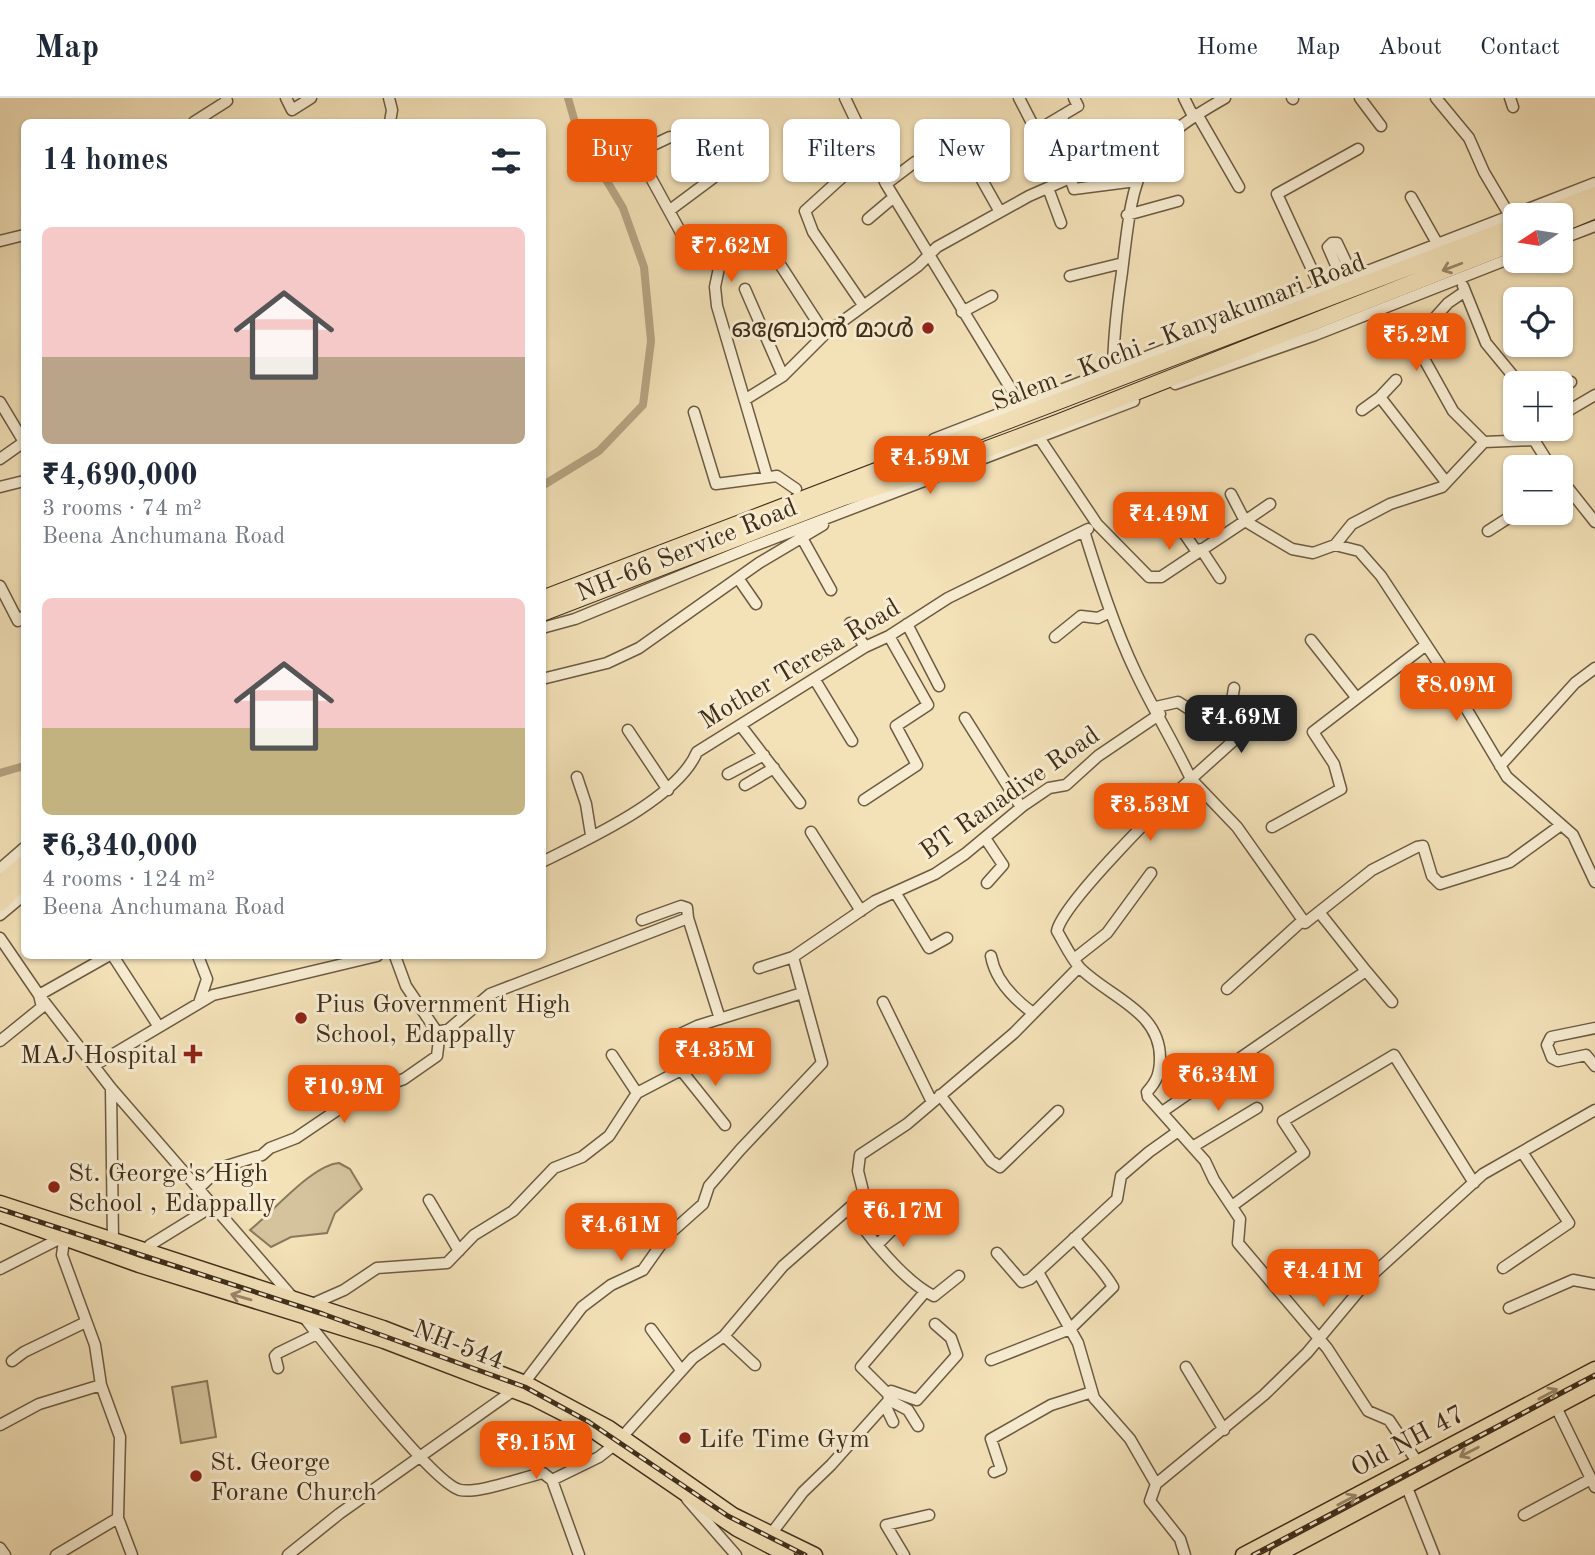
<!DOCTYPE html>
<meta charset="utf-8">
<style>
body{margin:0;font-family:"Old Standard TT","Noto Sans Malayalam",serif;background:#f2f2f3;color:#1f2937;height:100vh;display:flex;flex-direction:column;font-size:26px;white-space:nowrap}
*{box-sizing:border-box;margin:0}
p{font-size:23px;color:#747a83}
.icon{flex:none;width:38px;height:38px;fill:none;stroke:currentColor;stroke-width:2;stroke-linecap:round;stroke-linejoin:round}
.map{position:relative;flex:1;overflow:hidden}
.panel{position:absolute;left:21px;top:21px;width:525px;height:840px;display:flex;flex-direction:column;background:#fff;border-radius:10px;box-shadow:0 2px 5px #0004}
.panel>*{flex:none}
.guide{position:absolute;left:567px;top:21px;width:665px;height:63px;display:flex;gap:14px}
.needle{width:46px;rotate:258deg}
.tools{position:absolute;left:1503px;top:105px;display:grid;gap:14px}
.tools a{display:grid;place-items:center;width:70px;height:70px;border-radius:10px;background:#fff;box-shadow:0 2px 5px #0004;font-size:35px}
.price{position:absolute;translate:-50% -60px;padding:0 16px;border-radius:14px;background:#ea580c;color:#fff;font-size:23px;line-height:46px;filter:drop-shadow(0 2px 4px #0008)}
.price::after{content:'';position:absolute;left:50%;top:42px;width:21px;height:16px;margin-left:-10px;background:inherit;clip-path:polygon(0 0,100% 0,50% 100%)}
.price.current{background:#222;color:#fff}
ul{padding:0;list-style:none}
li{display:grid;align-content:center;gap:14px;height:371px;padding:0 21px}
li span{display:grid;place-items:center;height:217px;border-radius:10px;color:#555}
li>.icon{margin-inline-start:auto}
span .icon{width:126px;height:126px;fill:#fffc;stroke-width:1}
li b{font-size:30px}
h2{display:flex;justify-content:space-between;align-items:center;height:84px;padding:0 21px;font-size:30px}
.chip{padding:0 24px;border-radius:10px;background:#fff;box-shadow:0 2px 5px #0004;font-size:24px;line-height:63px}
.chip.current{background:#ea580c;color:#fff}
header{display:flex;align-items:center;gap:42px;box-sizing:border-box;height:98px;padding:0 35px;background:#fff;border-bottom:2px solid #e0e1e3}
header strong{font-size:33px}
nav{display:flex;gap:38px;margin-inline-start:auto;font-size:24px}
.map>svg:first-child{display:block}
.green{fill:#d4c39d;stroke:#8a785c;stroke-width:2}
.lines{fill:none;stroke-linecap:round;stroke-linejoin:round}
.canal{stroke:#b6a483;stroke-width:8}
.minor-casing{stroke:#6c5b42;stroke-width:13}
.major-casing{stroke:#3f2e1b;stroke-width:17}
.highway-casing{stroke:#3f2e1b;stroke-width:18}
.minor{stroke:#f7ecd1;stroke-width:10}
.major{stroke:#f3e1b8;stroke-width:14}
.highway{stroke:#f3e1b8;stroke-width:16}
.rail-casing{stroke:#3f2e1b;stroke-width:5}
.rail{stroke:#f7ecd1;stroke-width:2.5;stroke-dasharray:8;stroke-linecap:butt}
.oneway{stroke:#99886a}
.poi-dot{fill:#8f2418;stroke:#f7ecd1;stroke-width:2.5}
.labels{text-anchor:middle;stroke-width:6;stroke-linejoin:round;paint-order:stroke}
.poi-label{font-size:26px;fill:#3f2e1b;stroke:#f7ecd1;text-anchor:start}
.street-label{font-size:26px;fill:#3f2e1b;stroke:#f7ecd1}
</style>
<header>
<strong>Map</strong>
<nav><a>Home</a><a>Map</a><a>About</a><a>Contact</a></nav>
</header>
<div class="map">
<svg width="1595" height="1457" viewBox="0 0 1595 1457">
<rect width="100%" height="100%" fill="#f3e1b8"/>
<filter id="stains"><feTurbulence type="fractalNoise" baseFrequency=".00286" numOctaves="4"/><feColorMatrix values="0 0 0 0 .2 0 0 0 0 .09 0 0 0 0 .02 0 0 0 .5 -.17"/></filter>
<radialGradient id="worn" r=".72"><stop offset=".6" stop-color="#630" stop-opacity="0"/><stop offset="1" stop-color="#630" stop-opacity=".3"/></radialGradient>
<path class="green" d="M 339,1065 L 350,1071 L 362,1091 L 335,1115 L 327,1135 L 291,1139 L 271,1149 L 250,1132 C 273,1114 312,1067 339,1065 Z
M 207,1283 L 216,1339 L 181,1345 L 172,1289 Z"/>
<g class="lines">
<path class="canal" d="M 542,388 L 599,353 L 643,307 L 651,243 L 644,169 L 623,110 L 578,35 L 568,0
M 0,675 L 24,668"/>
<defs>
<path id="minor" d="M 286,0 L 292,12 L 311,0
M 389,0 L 392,12 L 390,24
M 845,0 L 886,86 L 1020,306
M 1019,0 L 1036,33 L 1078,8 L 1074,0
M 1184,0 L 1193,18
M 1292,0 L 1293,1
M 1360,0 L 1381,28
M 1436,0 L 1469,40 L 1484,74 L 1510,118
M 1510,0 L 1513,9
M 1197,16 L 1239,89
M 1061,18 L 1086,68 L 1070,80
M 194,24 L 227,3 L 226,0
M 628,38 L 691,153 L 698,158 L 716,160 L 720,165 L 715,189 L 717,208 L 767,378
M 636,55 L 670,39
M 984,58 L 991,71 L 982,82 L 1000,114
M 886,86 L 915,64
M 1048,90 L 1061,125
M 1411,99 L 1437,145
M 670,112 L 713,80 L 707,61 L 715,48
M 1127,117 L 1178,103
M 868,121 L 894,99
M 1561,141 L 1595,128
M 0,143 L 24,137
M 772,154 L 825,236
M 1070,178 L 1123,165
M 1343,183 L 1328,149 L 1332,145 L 1337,145 L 1353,179
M 1463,188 L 1486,245 L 1514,279 L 1527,285
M 745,191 L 783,278 L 825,236 L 918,168 L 937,149 L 1029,98 L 1070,80 L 1074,91 L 1136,83
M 1321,191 L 1277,96 L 1358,51
M 863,207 L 813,134 L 805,113 L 871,53
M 962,214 L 992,198
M 1113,276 C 1113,241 1117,208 1122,174 C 1134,75 1133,52 1225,0
M 1175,286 L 1315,237 L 1516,158
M 1561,290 L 1571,284
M 1380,299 L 1396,282
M 746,301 L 783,278
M 0,304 L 24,344
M 1362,312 L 1380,299 L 1446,384
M 694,314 L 716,386 L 777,378 L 796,391
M 1561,317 L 1595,297
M 934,341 L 1595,85
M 1040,341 L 1097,426 L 1149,479 L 1161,479 L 1245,423 L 1292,451 L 1313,455 L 1335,447 L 1352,426 L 1390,406 L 1442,389 L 1484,344 L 1453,313 L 1414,243 L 1448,205 L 1464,194
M 1484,344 L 1534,342 L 1551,369
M 0,361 L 24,344
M 1561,381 L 1595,424
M 0,389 L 24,383
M 1231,396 L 1245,423 L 1270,406
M 1177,425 L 1197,454
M 1084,433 C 1099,481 1114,529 1136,575 C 1153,611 1174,645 1191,681 C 1164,705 1063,805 1057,833 C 1064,845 1071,860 1080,870 C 1109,899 1160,913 1160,960 C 1160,975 1157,983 1147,994 L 1148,999 L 1205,1063 L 1214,1082 L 1240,1121 L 1238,1145 L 1327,1250 L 1368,1313 L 1389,1322 L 1418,1365
M 1488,433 L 1516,415
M 802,440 L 831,492
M 1335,447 L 1359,453 L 1381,478 L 1448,580 L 1507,679 L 1573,737 L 1595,784
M 1201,451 L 1220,480
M 738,480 L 756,506
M 0,488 L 18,523 L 24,518
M 850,525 L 865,549
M 907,526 L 939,588
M 542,530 L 575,521 L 751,449 L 1134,303
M 1055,539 L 1081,518 L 1098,520 L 1110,514
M 1311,542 L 1356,599
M 542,581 L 607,565 L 639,550 L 759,465 L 823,427
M 815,582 L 852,643
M 1156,609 L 1178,604 L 1197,616 L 1232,602 L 1234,590
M 1271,609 L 1191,681 L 1237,729 L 1305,825 L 1372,772 L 1417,749 L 1423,748 L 1432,778 L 1440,786 L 1510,764 L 1561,727
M 965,620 L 1021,709
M 741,628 L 800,705
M 628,632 L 668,692
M 1500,668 L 1575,585 L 1595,570
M 728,676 L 764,657
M 577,679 L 586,706 L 591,737
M 745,687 L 774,670
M 864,702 L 917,667 L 896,628 L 928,607 L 889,538
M 1272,729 L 1341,691 L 1334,666 L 1313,634 L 1426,547
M 811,734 L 861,813
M 985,740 L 1003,767 L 987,785
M 542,764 C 588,741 677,701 697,654 L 865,549 L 889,538 L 948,500 L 1088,431
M 0,771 L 24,750
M 895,794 L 929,850 L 947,840
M 0,817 L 24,797
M 642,822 L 681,808 L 687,810 L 688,820
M 0,840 L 39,897 L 111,990 L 294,1201
M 113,858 L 159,929
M 198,858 L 207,881 L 199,905
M 395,858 L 406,888 L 437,934 L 449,931 L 490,896 L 688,820 L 720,921
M 991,858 C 995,881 1014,901 1033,915
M 1074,861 L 1107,835 L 1151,775
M 759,870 L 793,859
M 1366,873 L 1392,904
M 1227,891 L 1303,822
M 883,904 L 932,1004
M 1595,930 L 1551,939 L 1547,947 L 1552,960 L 1558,963 L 1586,957 L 1595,968
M 0,943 L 42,909 L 39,897 L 108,858
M 612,957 L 637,995
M 95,967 L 213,897 L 377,858
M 681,972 L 725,1027
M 111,990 L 113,1144
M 940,997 L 991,1063 L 1000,1069 L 1058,1013
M 1162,1014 L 1366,873 L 1319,814
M 1194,1048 L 1257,1010
M 199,1090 L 220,1070 L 262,1057 L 270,1050 L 296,1040 L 361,996 L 404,981 L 437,958 L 440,933
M 429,1102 L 459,1153
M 1232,1108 L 1304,1055 L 1283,1023 L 1394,957 L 1474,1085
M 850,1109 C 865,1136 906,1185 934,1198 L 959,1178
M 64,1143 L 62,1157 L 95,1247 L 101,1287 L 120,1339 L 118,1420 L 132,1457
M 879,1145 L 900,1124 L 942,1107
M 145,1153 L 150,1147 L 213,1108
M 997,1155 L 1022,1184 L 1030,1181 L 1117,1101 L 1121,1078 L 1149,1054 L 1177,1034
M 1503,1170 L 1569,1125 L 1522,1054
M 0,1171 L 59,1141
M 1038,1174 L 1078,1245 L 1094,1300 L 1130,1341 L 1156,1386
M 310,1207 L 344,1192 L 377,1170 L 447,1165 L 474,1137 L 513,1113 L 554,1070 L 582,1059 L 609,1038 L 637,995 L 681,972 L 683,957 L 678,937 L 697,928 L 802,895
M 1509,1210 L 1573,1182 L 1595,1186
M 303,1218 C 326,1247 433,1386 460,1392 C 478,1396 524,1379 543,1375 L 552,1382
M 651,1231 L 681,1272
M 724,1238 L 755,1267
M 991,1262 L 1070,1231 L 1113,1189 C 1103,1171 1087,1157 1074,1140
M 12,1263 L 24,1254 L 86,1224
M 1186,1269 L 1224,1332
M 278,1270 L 275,1258 L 278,1255 L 317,1236
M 888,1296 L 891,1293 L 917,1302 L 957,1257 L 951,1240 L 935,1226
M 889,1302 L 908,1312 L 918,1328
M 885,1307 L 893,1324
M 1556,1309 L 1595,1389
M 0,1327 L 39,1306 L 101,1287
M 622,1339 L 693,1260 L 724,1238 L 783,1168 L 864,1097 L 858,1073 L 860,1057 L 907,1026 L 1014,935 L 1079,869
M 994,1374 L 1001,1371 L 991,1341 L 1051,1307 L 1092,1294
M 1406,1387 L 1434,1457
M 687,1401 L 736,1457
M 1524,1417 L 1591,1381
M 771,1436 L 803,1394 L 831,1367 L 889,1302 L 888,1296 L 861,1269 L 925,1194
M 0,1450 L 5,1457
M 56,1457 L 118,1420
M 288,1457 L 339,1416 L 524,1285 L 582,1209 L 611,1187 L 643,1172 L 667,1138 L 703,1106 L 709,1088 L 740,1052 L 822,965 L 793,859 L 875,803 L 935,776 L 965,756 L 1024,707 L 1049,690 L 1066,687 L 1098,658 L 1160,616
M 579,1457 L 552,1382 L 599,1359 L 613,1348
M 904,1457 L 886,1427 L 929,1417
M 1185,1457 L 1180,1441 L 1150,1403 L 1156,1386 L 1264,1297 L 1307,1255 L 1373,1176 L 1483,1076 L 1595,1012"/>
<path id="major" d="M 0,1105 L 383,1230 L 525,1285 L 609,1330 L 733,1417 L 815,1457
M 0,1117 L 139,1167 L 384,1243 L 533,1300 L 582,1325 L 737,1431 L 787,1457
M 1243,1457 L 1595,1271
M 1277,1457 L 1595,1288"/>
<path id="highway" d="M 1544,117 L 1595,97
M 1561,126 L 1595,112
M 542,501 L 1516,128
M 542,515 L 844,399 L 931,372 L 1057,325 L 1516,144
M 0,787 L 24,766
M 0,805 L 24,781"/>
</defs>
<use href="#minor" class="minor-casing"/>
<use href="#major" class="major-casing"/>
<use href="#highway" class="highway-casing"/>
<use href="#minor" class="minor"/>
<use href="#major" class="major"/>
<use href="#highway" class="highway"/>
<defs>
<path id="rail" d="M 0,1111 L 323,1216 L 525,1289 L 589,1324 L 728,1418 L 805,1457
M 1253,1457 L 1595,1277"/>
</defs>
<use href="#rail" class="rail-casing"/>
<use href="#rail" class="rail"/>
</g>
<defs><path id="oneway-shaft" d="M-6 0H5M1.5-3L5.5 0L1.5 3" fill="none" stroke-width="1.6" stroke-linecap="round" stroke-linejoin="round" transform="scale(1.75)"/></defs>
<g class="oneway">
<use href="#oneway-shaft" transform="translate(1452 169) rotate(159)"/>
<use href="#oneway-shaft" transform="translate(241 1199) rotate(-164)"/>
<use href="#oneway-shaft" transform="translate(1548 1296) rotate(-28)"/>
<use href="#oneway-shaft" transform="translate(1469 1354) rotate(153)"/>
<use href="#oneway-shaft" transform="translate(1347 1402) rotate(-28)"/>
</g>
<g class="poi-dot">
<circle cx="928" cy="230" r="7"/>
<circle cx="301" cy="920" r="7"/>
<path d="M189.5 945.5h7v7h7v7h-7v7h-7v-7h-7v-7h7z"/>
<circle cx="54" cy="1089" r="7"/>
<circle cx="685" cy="1340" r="7"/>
<circle cx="196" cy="1378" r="7"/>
</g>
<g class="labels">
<g class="poi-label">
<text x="914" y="239" text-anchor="end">ഒബ്രോൻ മാൾ</text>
<text x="315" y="914">Pius Government High<tspan x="315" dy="30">School, Edappally</tspan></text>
<text x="177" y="965" text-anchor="end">MAJ Hospital</text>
<text x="68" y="1083">St. George's High<tspan x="68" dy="30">School , Edappally</tspan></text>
<text x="699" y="1349">Life Time Gym</text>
<text x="210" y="1372">St. George<tspan x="210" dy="30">Forane Church</tspan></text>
</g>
<g class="street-label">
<text transform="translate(1178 233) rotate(-21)" y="9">Salem - Kochi - Kanyakumari Road</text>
<text transform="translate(686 451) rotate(-22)" y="9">NH-66 Service Road</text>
<text transform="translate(799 565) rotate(-31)" y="9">Mother Teresa Road</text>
<text transform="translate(1009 694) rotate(-35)" y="9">BT Ranadive Road</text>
<text transform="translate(459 1246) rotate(21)" y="9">NH-544</text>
<text transform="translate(1407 1342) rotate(-28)" y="9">Old NH 47</text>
</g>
</g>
<rect width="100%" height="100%" filter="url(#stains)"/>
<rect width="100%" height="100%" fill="url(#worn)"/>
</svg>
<div class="tools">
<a><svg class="needle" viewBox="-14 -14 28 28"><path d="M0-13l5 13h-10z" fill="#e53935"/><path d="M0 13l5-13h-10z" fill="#747a83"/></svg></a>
<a><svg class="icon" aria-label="locate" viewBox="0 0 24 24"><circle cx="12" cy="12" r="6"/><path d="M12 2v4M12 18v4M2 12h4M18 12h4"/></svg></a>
<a>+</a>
<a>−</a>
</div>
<b class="price" style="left:731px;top:186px">₹7.62M</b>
<b class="price" style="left:1416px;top:275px">₹5.2M</b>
<b class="price" style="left:930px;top:398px">₹4.59M</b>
<b class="price" style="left:1169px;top:454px">₹4.49M</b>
<b class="price" style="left:1456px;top:625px">₹8.09M</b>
<b class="price current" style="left:1241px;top:657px">₹4.69M</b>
<b class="price" style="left:1150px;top:745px">₹3.53M</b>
<b class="price" style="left:715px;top:990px">₹4.35M</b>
<b class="price" style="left:1218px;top:1015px">₹6.34M</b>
<b class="price" style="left:344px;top:1027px">₹10.9M</b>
<b class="price" style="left:903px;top:1151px">₹6.17M</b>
<b class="price" style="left:621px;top:1165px">₹4.61M</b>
<b class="price" style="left:1323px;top:1211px">₹4.41M</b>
<b class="price" style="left:536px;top:1383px">₹9.15M</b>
<div class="guide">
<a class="chip current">Buy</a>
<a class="chip">Rent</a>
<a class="chip">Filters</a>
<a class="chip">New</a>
<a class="chip">Apartment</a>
</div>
<section class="panel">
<h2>14 homes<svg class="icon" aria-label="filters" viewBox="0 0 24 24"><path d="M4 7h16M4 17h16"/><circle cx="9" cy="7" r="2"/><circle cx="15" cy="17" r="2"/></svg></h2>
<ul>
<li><span style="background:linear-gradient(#f6c9c9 60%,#b9a48a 0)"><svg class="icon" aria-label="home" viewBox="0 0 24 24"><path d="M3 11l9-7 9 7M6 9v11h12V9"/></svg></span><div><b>₹4,690,000</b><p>3 rooms · 74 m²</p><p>Beena Anchumana Road</p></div></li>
<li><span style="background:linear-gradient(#f6c9c9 60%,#c2b280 0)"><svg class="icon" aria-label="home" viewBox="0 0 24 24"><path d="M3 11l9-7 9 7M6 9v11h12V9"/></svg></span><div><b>₹6,340,000</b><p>4 rooms · 124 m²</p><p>Beena Anchumana Road</p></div></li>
</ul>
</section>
</div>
